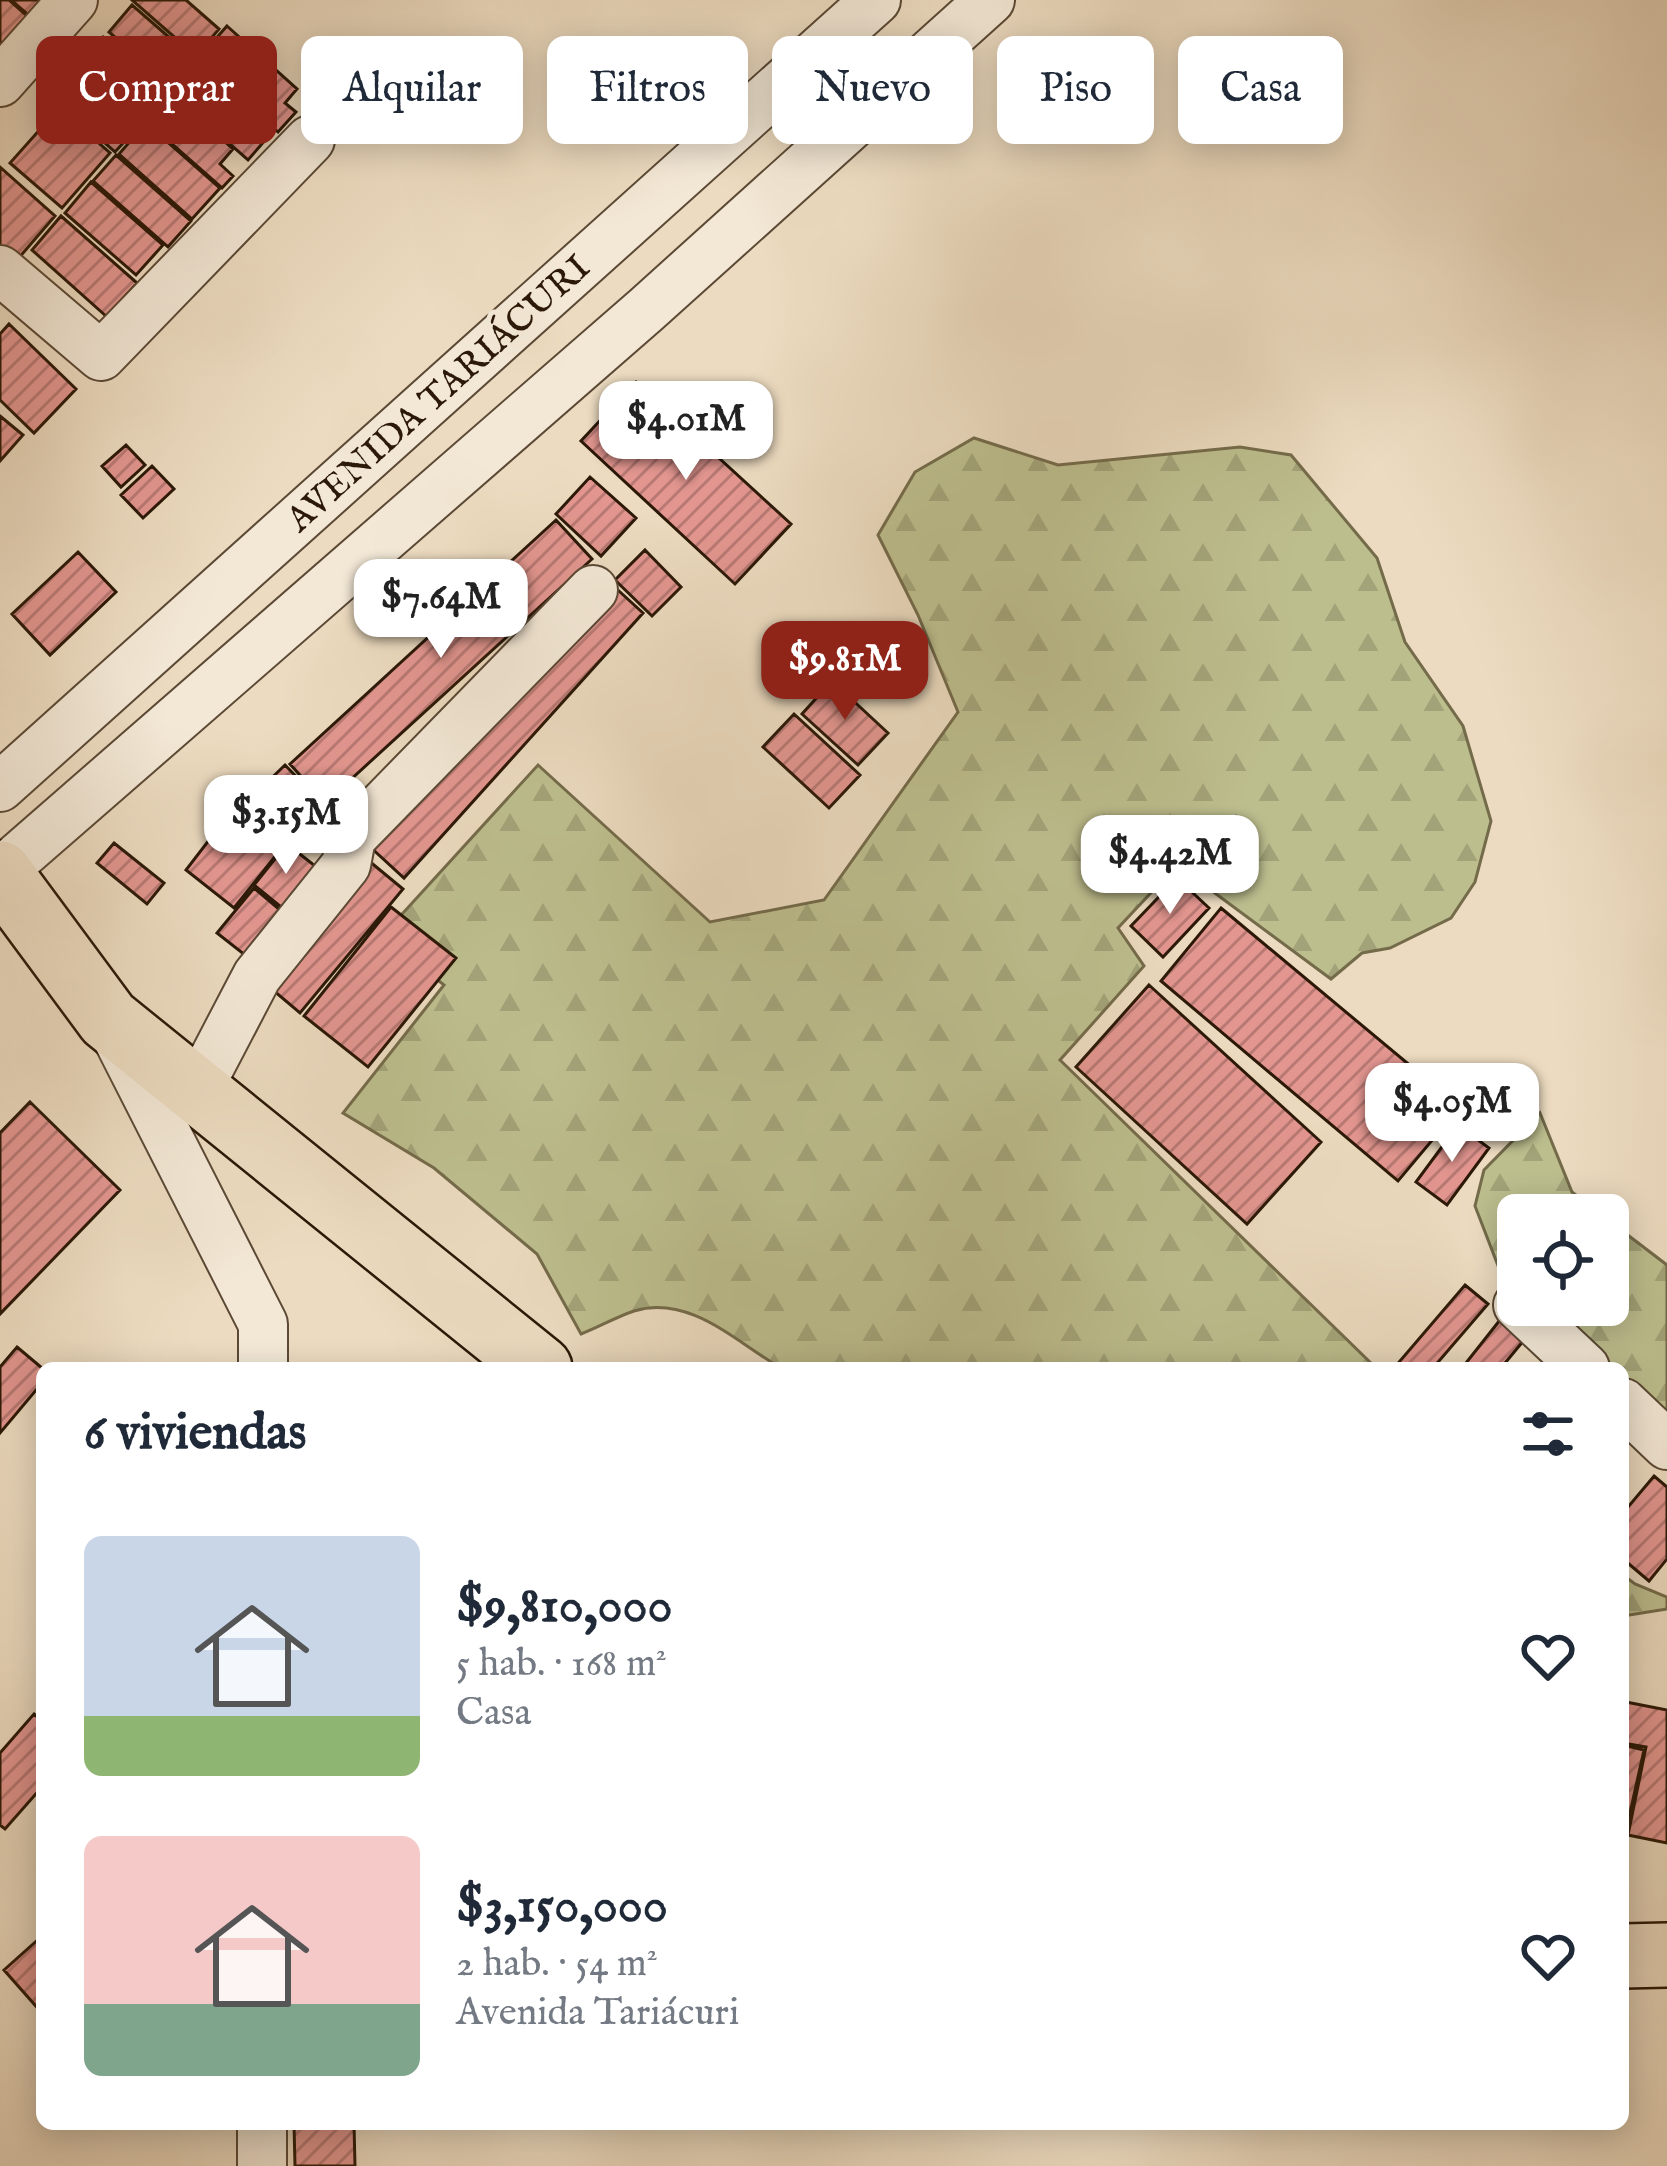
<!DOCTYPE html>
<html lang="es">
<meta charset="utf-8">
<style>
body{margin:0;font-family:"IM FELL English",serif;background:#f2f2f3;color:#1f2937;height:100vh;display:flex;flex-direction:column;font-size:45px;white-space:nowrap}
*{box-sizing:border-box;margin:0}
p{font-size:39px;color:#747a83}
.icon{flex:none;width:66px;height:66px;fill:none;stroke:currentColor;stroke-width:2;stroke-linecap:round;stroke-linejoin:round}
.map{position:relative;flex:1;overflow:hidden}
.sheet{position:absolute;left:36px;top:1362px;width:1593px;height:768px;display:flex;flex-direction:column;background:#fff;border-radius:18px;box-shadow:0 6px 30px #0003}
.sheet>*{flex:none}
.top-card{position:absolute;left:36px;top:36px;width:1596px;height:108px;display:flex;gap:24px}
.tools{position:absolute;left:1497px;top:1194px;display:grid;gap:24px}
.tools a{display:grid;place-items:center;width:132px;height:132px;border-radius:18px;background:#fff;box-shadow:0 6px 30px #0003;font-size:60px}
.price{position:absolute;translate:-50% -102px;padding:0 27px;border-radius:24px;background:#fff;color:#222;font-size:39px;line-height:78px;filter:drop-shadow(0 3px 6px #0008)}
.price::after{content:'';position:absolute;left:50%;top:72px;width:36px;height:27px;margin-left:-18px;background:inherit;clip-path:polygon(0 0,100% 0,50% 100%)}
.price.active{background:#8f2418;color:#fff}
ul{padding:0;list-style:none}
li{display:flex;align-items:center;gap:36px;height:300px;padding:0 48px}
li span{display:grid;place-items:center;flex:none;width:336px;height:240px;border-radius:18px;color:#555}
li>.icon{margin-inline-start:auto}
span .icon{width:144px;height:144px;fill:#fffc;stroke-width:1}
li b{font-size:51px}
h2{display:flex;justify-content:space-between;align-items:center;height:144px;padding:0 48px;font-size:51px}
.tag{padding:0 42px;border-radius:18px;background:#fff;box-shadow:0 6px 30px #0003;font-size:42px;line-height:108px}
.tag.active{background:#8f2418;color:#fff}
.map>svg:first-child{display:block}
.forest{fill:url(#forest-firs);stroke:#746b4a;stroke-width:3}
.building{fill:url(#building-hatch);stroke:#2b1807;stroke-width:3}
.lines{fill:none;stroke-linecap:round;stroke-linejoin:round}
.minor-casing{stroke:#5b4935;stroke-width:52}
.major-casing{stroke:#2b1807;stroke-width:68}
.minor{stroke:#f3e8d6;stroke-width:48}
.major{stroke:#ecdbc0;stroke-width:63}
.labels{text-anchor:middle;stroke-width:10;stroke-linejoin:round;paint-order:stroke}
.street-label{font-size:36px;fill:#2b1807;stroke:#f3e8d6}
</style>
<div class="map">
<svg width="1667" height="2166" viewBox="0 0 1667 2166">
<defs>
<pattern id="forest-firs" width="22" height="20" patternUnits="userSpaceOnUse" patternTransform="scale(3)"><rect width="22" height="20" fill="#bdbe8e"/><path d="M5 1l3.5 6h-7zM16 11l3.5 6h-7z" fill="#a3a379"/></pattern>
<pattern id="building-hatch" width="6" height="6" patternUnits="userSpaceOnUse" patternTransform="scale(3)"><rect width="6" height="6" fill="#e39690"/><path d="M-1 1l2-2M0 6l6-6M5 7l2-2" fill="none" stroke="#b87974"/></pattern>
</defs>
<rect width="100%" height="100%" fill="#ecdbc0"/>
<filter id="stains"><feTurbulence type="fractalNoise" baseFrequency=".00167" numOctaves="4"/><feColorMatrix values="0 0 0 0 .2 0 0 0 0 .09 0 0 0 0 .02 0 0 0 .5 -.17"/></filter>
<radialGradient id="worn" r=".72"><stop offset=".6" stop-color="#630" stop-opacity="0"/><stop offset="1" stop-color="#630" stop-opacity=".3"/></radialGradient>
<path class="forest" d="M 974,438 L 1058,465 L 1240,447 L 1291,455 L 1377,558 L 1405,642 L 1463,726 L 1491,821 L 1475,882 L 1451,918 L 1390,948 L 1362,953 L 1331,979 L 1177,865 L 1118,928 L 1144,966 L 1060,1060 L 1376,1368 L 781,1368 C 737,1343 690,1294 634,1311 C 616,1317 599,1327 581,1334 L 537,1254 L 434,1168 L 343,1113 L 444,985 L 382,936 L 538,765 L 710,922 L 824,900 L 958,712 L 918,615 L 878,535 L 915,472 Z
M 1540,1113 L 1572,1192 L 1601,1215 L 1518,1215 L 1518,1291 L 1502,1276 L 1475,1206 L 1484,1170 Z
M 1608,1220 L 1667,1265 L 1667,1433 L 1623,1391 L 1623,1368 L 1599,1368 L 1532,1305 L 1608,1305 Z
M 1623,1575 L 1635,1584 L 1667,1597 L 1667,1609 L 1623,1616 Z"/>
<path class="building" d="M 0,0 L 9,0 L 38,26 L 14,53 L 0,41 Z
M 11,0 L 48,0 L 32,18 Z
M 132,0 L 186,0 L 219,29 L 196,56 Z
M 132,5 L 193,58 L 170,85 L 109,32 Z
M 227,26 L 297,89 L 285,103 L 296,112 L 278,132 L 197,60 Z
M 103,37 L 166,92 L 145,116 L 82,60 Z
M 199,64 L 274,130 L 248,160 L 173,94 Z
M 86,69 L 144,120 L 115,152 L 57,101 Z
M 172,95 L 233,149 L 220,164 L 233,176 L 222,188 L 148,123 Z
M 59,108 L 110,153 L 62,208 L 10,163 Z
M 146,123 L 220,188 L 192,219 L 119,154 Z
M 116,155 L 191,221 L 168,247 L 93,181 Z
M 0,167 L 55,216 L 17,260 L 0,245 Z
M 91,182 L 163,245 L 136,275 L 65,213 Z
M 61,216 L 137,283 L 107,317 L 32,250 Z
M 9,324 L 76,389 L 34,433 L 0,400 L 0,334 Z
M 636,382 L 791,524 L 735,584 L 581,441 Z
M 0,416 L 23,435 L 0,461 Z
M 126,445 L 145,465 L 121,487 L 102,466 Z
M 152,466 L 174,489 L 143,518 L 121,495 Z
M 590,477 L 636,518 L 601,556 L 556,514 Z
M 556,520 L 592,559 L 325,803 L 290,764 Z
M 645,550 L 681,587 L 652,616 L 615,580 Z
M 78,552 L 116,592 L 50,655 L 12,614 Z
M 608,581 L 643,613 L 404,878 L 368,845 Z
M 832,681 L 888,733 L 858,765 L 802,714 Z
M 794,714 L 860,775 L 829,808 L 763,747 Z
M 285,765 L 343,825 L 320,847 L 303,829 L 291,840 L 247,802 Z
M 239,801 L 288,840 L 234,908 L 186,870 Z
M 114,843 L 164,883 L 147,904 L 97,863 Z
M 287,844 L 319,869 L 286,911 L 254,885 Z
M 363,856 L 403,889 L 300,1013 L 261,980 Z
M 1177,878 L 1209,908 L 1163,957 L 1131,926 Z
M 254,888 L 286,915 L 250,959 L 217,933 Z
M 391,907 L 456,958 L 368,1067 L 304,1016 Z
M 1221,908 L 1460,1107 L 1398,1181 L 1161,981 Z
M 1149,985 L 1321,1142 L 1247,1224 L 1076,1067 Z
M 30,1102 L 120,1190 L 0,1314 L 0,1133 Z
M 1458,1125 L 1489,1148 L 1447,1205 L 1416,1182 Z
M 1465,1285 L 1488,1304 L 1433,1368 L 1394,1368 Z
M 1500,1320 L 1524,1340 L 1501,1368 L 1462,1368 Z
M 17,1347 L 42,1368 L 42,1383 L 0,1433 L 0,1367 Z
M 1654,1476 L 1667,1487 L 1667,1559 L 1649,1581 L 1623,1559 L 1623,1513 Z
M 1626,1702 L 1667,1710 L 1667,1843 L 1628,1835 L 1646,1747 L 1623,1743 Z
M 34,1714 L 42,1721 L 42,1787 L 5,1829 L 0,1825 L 0,1753 Z
M 1623,1745 L 1644,1750 L 1624,1840 L 1623,1839 Z
M 42,1936 L 42,2013 L 4,1970 Z
M 294,2124 L 354,2124 L 355,2166 L 295,2166 Z"/>
<g class="lines">
<defs>
<path id="minor" d="M 0,82 L 73,0
M 0,270 L 101,356 L 310,140
M 0,787 L 876,0
M 0,873 L 647,309 L 990,0
M 113,1029 L 263,1324 L 263,1368
M 198,1089 L 257,976 L 346,865 L 351,838 L 593,590
M 1518,1305 L 1585,1368
M 1623,1403 L 1667,1445
M 262,2166 L 262,2124"/>
<path id="major" d="M 0,873 L 108,1019 L 540,1368
M 1623,1956 L 1667,1955"/>
</defs>
<use href="#minor" class="minor-casing"/>
<use href="#major" class="major-casing"/>
<use href="#minor" class="minor"/>
<use href="#major" class="major"/>
</g>
<g class="labels">
<g class="street-label">
<text transform="translate(437 392) rotate(-42)" y="13">AVENIDA TARIÁCURI</text>
</g>
</g>
<rect width="100%" height="100%" filter="url(#stains)"/>
<rect width="100%" height="100%" fill="url(#worn)"/>
</svg>
<div class="tools">
<a><svg class="icon" aria-label="locate" viewBox="0 0 24 24"><circle cx="12" cy="12" r="6"/><path d="M12 2v4M12 18v4M2 12h4M18 12h4"/></svg></a>
</div>
<b class="price" style="left:686px;top:483px">$4.01M</b>
<b class="price" style="left:441px;top:661px">$7.64M</b>
<b class="price active" style="left:845px;top:723px">$9.81M</b>
<b class="price" style="left:286px;top:877px">$3.15M</b>
<b class="price" style="left:1170px;top:917px">$4.42M</b>
<b class="price" style="left:1452px;top:1165px">$4.05M</b>
<div class="top-card">
<a class="tag active">Comprar</a>
<a class="tag">Alquilar</a>
<a class="tag">Filtros</a>
<a class="tag">Nuevo</a>
<a class="tag">Piso</a>
<a class="tag">Casa</a>
</div>
<section class="sheet">
<h2>6 viviendas<svg class="icon" aria-label="filters" viewBox="0 0 24 24"><path d="M4 7h16M4 17h16"/><circle cx="9" cy="7" r="2"/><circle cx="15" cy="17" r="2"/></svg></h2>
<ul>
<li><span style="background:linear-gradient(#c9d6e8 75%,#8fb573 0)"><svg class="icon" aria-label="home" viewBox="0 0 24 24"><path d="M3 11l9-7 9 7M6 9v11h12V9"/></svg></span><div><b>$9,810,000</b><p>5 hab. · 168 m²</p><p>Casa</p></div><svg class="icon" aria-label="heart" viewBox="0 0 24 24"><path d="M12 20l-8-8c-3-5 5-10 8-4 3-6 11-1 8 4z"/></svg></li>
<li><span style="background:linear-gradient(#f6c9c9 70%,#7fa58c 0)"><svg class="icon" aria-label="home" viewBox="0 0 24 24"><path d="M3 11l9-7 9 7M6 9v11h12V9"/></svg></span><div><b>$3,150,000</b><p>2 hab. · 54 m²</p><p>Avenida Tariácuri</p></div><svg class="icon" aria-label="heart" viewBox="0 0 24 24"><path d="M12 20l-8-8c-3-5 5-10 8-4 3-6 11-1 8 4z"/></svg></li>
</ul>
</section>
</div>
